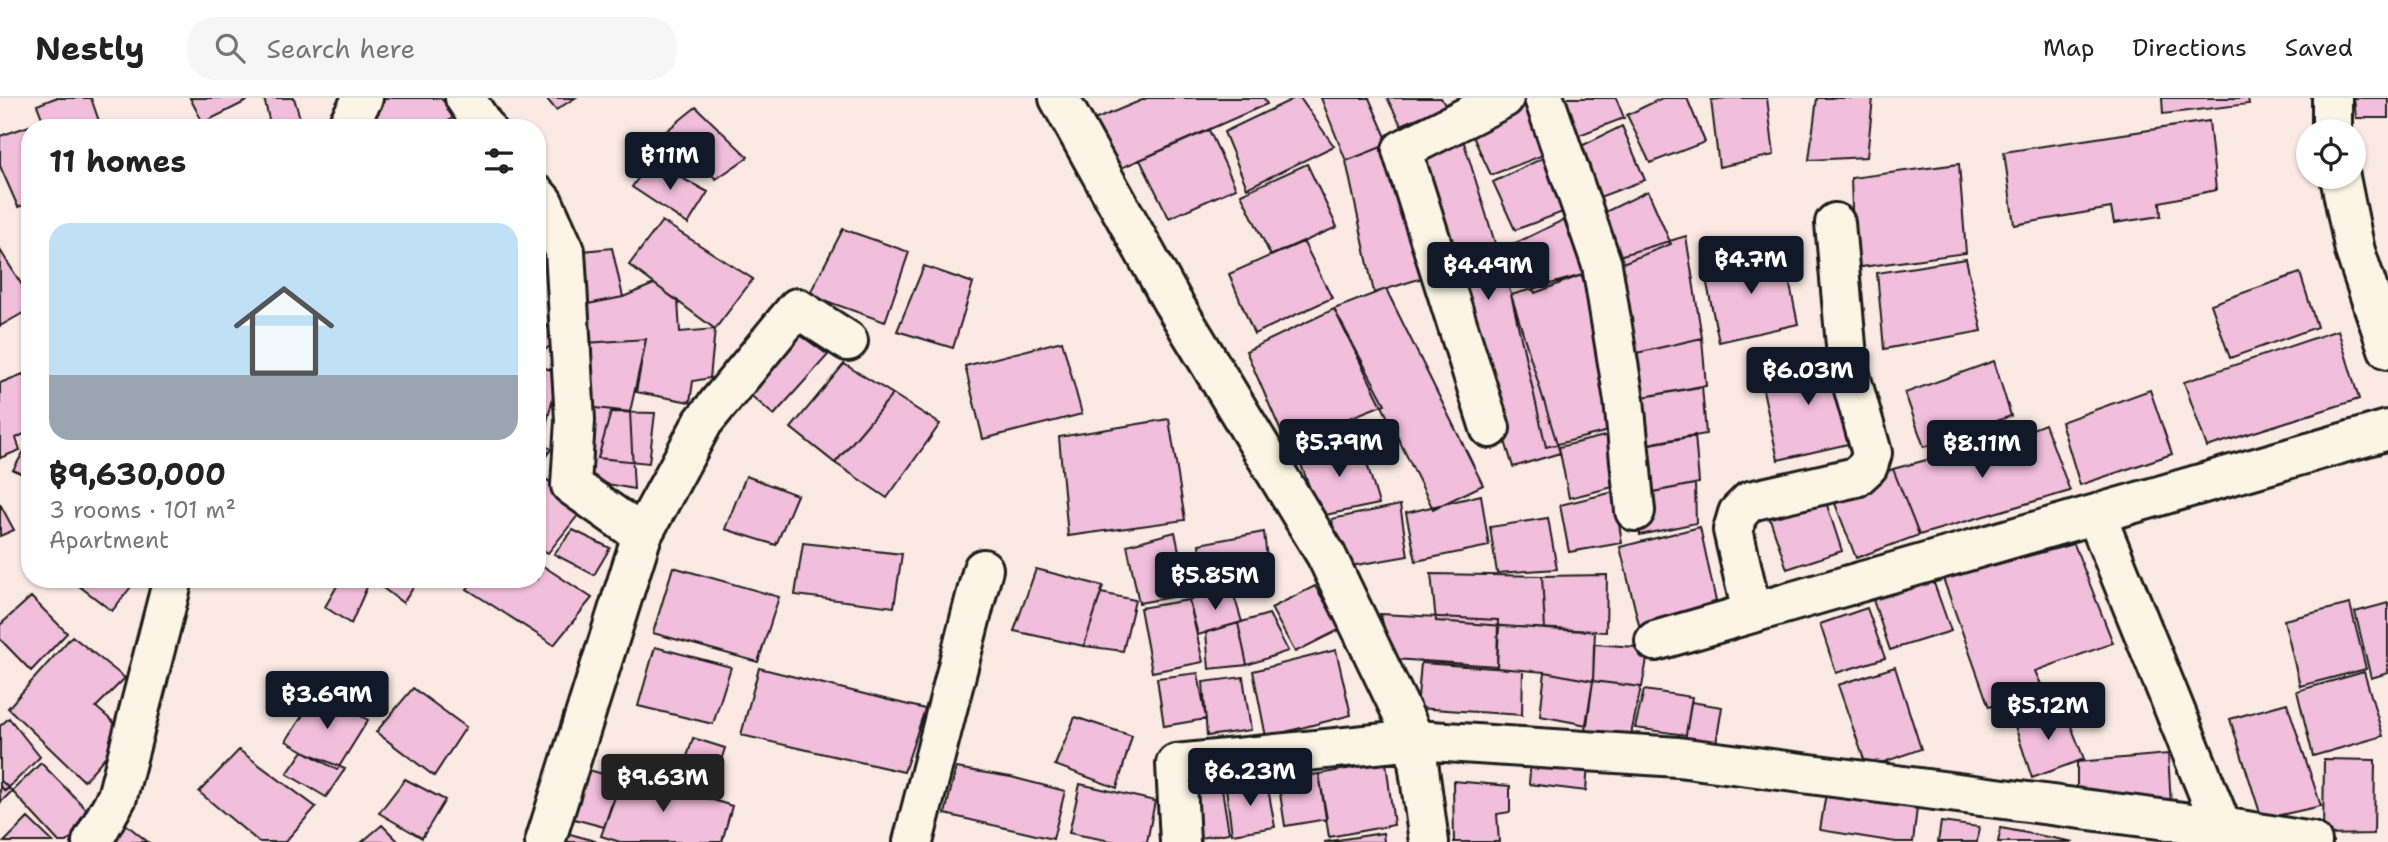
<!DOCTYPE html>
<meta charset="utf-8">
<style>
body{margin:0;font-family:"Shantell Sans",sans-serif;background:#f6f6f6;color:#222;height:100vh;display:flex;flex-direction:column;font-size:26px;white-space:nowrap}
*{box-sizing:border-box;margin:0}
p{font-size:23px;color:#767676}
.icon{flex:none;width:38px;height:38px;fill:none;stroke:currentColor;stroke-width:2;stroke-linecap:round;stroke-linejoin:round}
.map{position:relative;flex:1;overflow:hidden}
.drawer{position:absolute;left:21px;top:21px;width:525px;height:469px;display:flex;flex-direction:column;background:#fff;border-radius:28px;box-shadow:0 2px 5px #0004}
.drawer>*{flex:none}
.fabs{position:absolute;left:2296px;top:21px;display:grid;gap:14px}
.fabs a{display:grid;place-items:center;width:70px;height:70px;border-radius:50%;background:#fff;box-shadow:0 2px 5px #0004;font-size:35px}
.price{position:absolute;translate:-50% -60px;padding:0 16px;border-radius:7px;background:#111827;color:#fff;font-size:23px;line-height:46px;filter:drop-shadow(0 2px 4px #0008)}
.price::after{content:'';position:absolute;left:50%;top:42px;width:21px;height:16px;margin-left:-10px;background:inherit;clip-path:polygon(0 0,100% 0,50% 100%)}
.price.on{background:#222;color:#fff}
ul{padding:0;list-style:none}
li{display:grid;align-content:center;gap:14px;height:371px;padding:0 28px}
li+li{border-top:2px solid #e0e0e0}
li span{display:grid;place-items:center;height:217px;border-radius:21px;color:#555}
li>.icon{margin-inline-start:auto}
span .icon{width:126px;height:126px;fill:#fffc;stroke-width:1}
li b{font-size:30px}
h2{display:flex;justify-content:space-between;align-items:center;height:84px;padding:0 28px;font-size:30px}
header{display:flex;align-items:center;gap:42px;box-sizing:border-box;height:98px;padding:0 35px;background:#fff;border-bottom:2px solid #e0e0e0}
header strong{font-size:33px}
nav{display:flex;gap:38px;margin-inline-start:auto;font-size:24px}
.search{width:490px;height:63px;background:#f6f6f6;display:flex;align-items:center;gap:18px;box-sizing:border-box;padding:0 24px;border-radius:28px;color:#767676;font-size:26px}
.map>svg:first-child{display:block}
.building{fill:#f1bedb;stroke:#1c1c1c;stroke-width:2}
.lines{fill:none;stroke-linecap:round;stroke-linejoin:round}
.minor-casing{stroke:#1c1c1c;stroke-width:44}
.minor{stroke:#fcf5e5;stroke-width:38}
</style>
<header>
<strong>Nestly</strong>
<div class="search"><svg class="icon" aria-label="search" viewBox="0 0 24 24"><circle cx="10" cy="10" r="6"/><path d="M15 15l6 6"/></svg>Search here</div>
<nav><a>Map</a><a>Directions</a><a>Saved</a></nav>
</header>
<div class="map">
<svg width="2388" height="744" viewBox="0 0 2388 744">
<rect width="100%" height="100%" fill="#faeae3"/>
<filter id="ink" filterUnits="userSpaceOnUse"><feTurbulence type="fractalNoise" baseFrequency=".0143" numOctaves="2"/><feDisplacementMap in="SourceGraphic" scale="14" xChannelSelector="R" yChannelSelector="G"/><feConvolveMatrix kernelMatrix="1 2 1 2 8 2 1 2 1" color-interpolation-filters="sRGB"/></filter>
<g filter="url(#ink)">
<path class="building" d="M 55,0 L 91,0 L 101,29 L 46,30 L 37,7 Z
M 190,0 L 246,0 L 247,3 L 203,25 Z
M 264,0 L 294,0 L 303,30 L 271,30 Z
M 374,0 L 440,0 L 457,15 L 442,30 L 359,30 Z
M 546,0 L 575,0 L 556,12 Z
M 1147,0 L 1264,0 L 1267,6 L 1119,71 L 1094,22 Z
M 1295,0 L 1300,0 L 1334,48 L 1247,90 L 1224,34 Z
M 1321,0 L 1369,0 L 1389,46 L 1346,63 Z
M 1387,0 L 1441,0 L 1446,8 L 1401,27 Z
M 1550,0 L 1616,0 L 1624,20 L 1569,41 Z
M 1662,0 L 1687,0 L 1705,44 L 1650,65 L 1627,17 Z
M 1727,0 L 1767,0 L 1774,57 L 1719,69 L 1711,2 Z
M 1817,0 L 1873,0 L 1867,59 L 1809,62 Z
M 2162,0 L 2248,0 L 2249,6 L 2163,16 Z
M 2354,0 L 2388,0 L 2388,20 L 2356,20 Z
M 1524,3 L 1546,56 L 1491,77 L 1469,30 Z
M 696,9 L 748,59 L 716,81 L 665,34 Z
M 2209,23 L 2216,92 L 2160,104 L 2161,118 L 2114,125 L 2111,110 L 2014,127 L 2004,54 Z
M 35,26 L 37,30 L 30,30 L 30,105 L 18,109 L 0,68 L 0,38 Z
M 1622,28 L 1645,82 L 1589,103 L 1567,55 Z
M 1209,32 L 1236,90 L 1169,120 L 1140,62 Z
M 1461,35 L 1560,355 L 1513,369 L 1417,56 Z
M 1389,46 L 1422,180 L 1374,195 L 1346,63 Z
M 1549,57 L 1571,111 L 1515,132 L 1493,84 Z
M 650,63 L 708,94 L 688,126 L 632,89 Z
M 1307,66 L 1337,129 L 1271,158 L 1241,96 Z
M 1959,66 L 1966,155 L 1854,170 L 1851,80 Z
M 1648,93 L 1671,146 L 1615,168 L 1593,120 Z
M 1567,120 L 1590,174 L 1535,195 L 1512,147 Z
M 662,123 L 753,181 L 715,231 L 629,167 Z
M 843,131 L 909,154 L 885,224 L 809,197 Z
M 1686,138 L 1702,240 L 1628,257 L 1612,160 Z
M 1303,143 L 1332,200 L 1254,236 L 1229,176 Z
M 612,150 L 623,199 L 578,208 L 573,154 Z
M 0,152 L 30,200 L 30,211 L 0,228 Z
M 1783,153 L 1798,226 L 1719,244 L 1704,171 Z
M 1966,161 L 1982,233 L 1884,251 L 1877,175 Z
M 924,168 L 973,185 L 953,250 L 897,233 Z
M 2300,175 L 2317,229 L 2230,260 L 2211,206 Z
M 1582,177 L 1616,331 L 1546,349 L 1511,197 Z
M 654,186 L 678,203 L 680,234 L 715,231 L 710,280 L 693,283 L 690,304 L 636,294 L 646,241 L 570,246 L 578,208 L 623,199 Z
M 1386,191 L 1483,387 L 1433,411 L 1334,211 Z
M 1334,211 L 1385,306 L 1286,345 L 1246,253 Z
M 537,216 L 558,241 L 537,259 Z
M 792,231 L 828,257 L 774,317 L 735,284 Z
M 2338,232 L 2359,301 L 2207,349 L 2184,284 Z
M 1702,240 L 1706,288 L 1632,301 L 1628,257 Z
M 646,241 L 630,314 L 587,309 L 570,246 Z
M 1062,243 L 1082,316 L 983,341 L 965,268 Z
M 1838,256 L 1857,344 L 1778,362 L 1759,273 Z
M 1994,263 L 2011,318 L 1924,349 L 1905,295 Z
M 844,266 L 893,296 L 835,365 L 791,330 Z
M 537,267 L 559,275 L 546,328 L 537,334 Z
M 23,276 L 30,291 L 30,333 L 16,340 L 20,352 L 0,360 L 0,285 Z
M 1702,288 L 1706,336 L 1634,349 L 1632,301 Z
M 2150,292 L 2172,356 L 2080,387 L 2061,324 Z
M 893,296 L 940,326 L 887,400 L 835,365 Z
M 587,309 L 630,314 L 634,391 L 586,382 Z
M 611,314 L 655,315 L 649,365 L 598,360 Z
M 1169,321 L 1185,422 L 1068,438 L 1059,339 Z
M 2045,326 L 2070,393 L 1919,437 L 1893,371 L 2012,339 Z
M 1613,336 L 1621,387 L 1569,400 L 1559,349 Z
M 1695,337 L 1699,385 L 1637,397 L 1632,349 Z
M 1360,342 L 1379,406 L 1320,418 L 1298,358 Z
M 30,343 L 30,379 L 13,372 Z
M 537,343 L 551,351 L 537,371 Z
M 1893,371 L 1919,437 L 1856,460 L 1831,395 Z
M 746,378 L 797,397 L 776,447 L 725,431 Z
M 546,381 L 583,411 L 548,455 L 537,448 L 537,393 Z
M 1695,386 L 1696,425 L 1640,437 L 1637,397 Z
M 1614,394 L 1622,445 L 1569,454 L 1560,407 Z
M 1481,397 L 1489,448 L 1416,463 L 1406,415 Z
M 1824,398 L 1842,453 L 1787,471 L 1769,418 Z
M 0,406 L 14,432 L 0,438 Z
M 1400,407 L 1408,458 L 1339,470 L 1332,421 Z
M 1548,420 L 1557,471 L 1497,475 L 1490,429 Z
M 1700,429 L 1718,513 L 1640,531 L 1620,449 Z
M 573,432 L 610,450 L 594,477 L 554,456 Z
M 1175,434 L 1188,496 L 1139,505 L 1127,447 Z
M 1264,434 L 1269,479 L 1205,491 L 1199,446 Z
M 803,445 L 902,456 L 894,509 L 795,497 Z
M 2074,446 L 2113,545 L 2035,573 L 2043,591 L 1989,609 L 1939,469 L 1987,454 L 1991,468 Z
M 537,464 L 592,500 L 554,547 L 467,491 L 475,481 L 537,481 Z
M 673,469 L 779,499 L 758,564 L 653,535 Z
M 1036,471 L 1103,488 L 1084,548 L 1014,533 Z
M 1930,474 L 1951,533 L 1890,552 L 1870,493 Z
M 1431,476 L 1542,478 L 1545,531 L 1436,523 Z
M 1607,477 L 1606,534 L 1545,531 L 1542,478 Z
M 70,481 L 137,481 L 112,513 Z
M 341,481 L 357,481 L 367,489 L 351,526 L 325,509 Z
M 371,481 L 419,481 L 403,505 Z
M 1315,488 L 1341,531 L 1295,554 L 1271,510 Z
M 1232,491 L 1242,524 L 1198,537 L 1189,502 Z
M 1101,495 L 1135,502 L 1123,553 L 1084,548 Z
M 31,499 L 67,535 L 31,573 L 0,541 L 0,527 Z
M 1189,502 L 1203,564 L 1152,574 L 1140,510 Z
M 2388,505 L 2388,575 L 2371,580 L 2355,514 Z
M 2350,506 L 2366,571 L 2300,588 L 2284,522 Z
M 1867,510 L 1885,560 L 1836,575 L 1820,526 Z
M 1269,516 L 1288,553 L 1247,567 L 1238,525 Z
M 1380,516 L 1498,522 L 1497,568 L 1394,561 Z
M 1238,525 L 1247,567 L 1209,571 L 1206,534 Z
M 1499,528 L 1595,533 L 1593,583 L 1545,574 L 1497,570 Z
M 72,538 L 125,580 L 96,609 L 126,635 L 84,683 L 8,610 Z
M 1594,546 L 1649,550 L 1642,589 L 1593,583 Z
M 655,549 L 731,569 L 713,626 L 638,608 Z
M 1336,552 L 1351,617 L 1266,639 L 1253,573 Z
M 1421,565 L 1523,572 L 1522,617 L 1417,610 Z
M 1895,569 L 1921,651 L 1867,670 L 1838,587 Z
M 759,570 L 925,611 L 904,674 L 741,637 Z
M 1545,574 L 1593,583 L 1587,627 L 1540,618 Z
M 2364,574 L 2383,638 L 2313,658 L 2297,593 Z
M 1198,575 L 1206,621 L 1164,628 L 1157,580 Z
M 1243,579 L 1251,632 L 1207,638 L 1203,584 Z
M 1593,583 L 1641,589 L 1630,641 L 1585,632 Z
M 413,590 L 466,629 L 434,678 L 376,634 Z
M 1644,592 L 1692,599 L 1686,637 L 1635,630 Z
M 318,594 L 368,622 L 337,672 L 286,643 Z
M 1691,604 L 1722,609 L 1715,652 L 1684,649 Z
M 2287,605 L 2321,708 L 2262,721 L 2230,621 Z
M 2063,608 L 2084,661 L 2032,680 L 2014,625 Z
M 1075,619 L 1132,638 L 1117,690 L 1055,667 Z
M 9,620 L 40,659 L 5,693 L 0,688 L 0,628 Z
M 693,640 L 725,650 L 709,701 L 677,691 Z
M 239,652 L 316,709 L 285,744 L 259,744 L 199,694 Z
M 303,653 L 345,671 L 326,699 L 287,676 Z
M 2168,656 L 2171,707 L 2077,697 L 2077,664 Z
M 1531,661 L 1588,665 L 1586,693 L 1529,686 Z
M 2324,661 L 2375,662 L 2374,736 L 2323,737 Z
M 1386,664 L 1394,727 L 1329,739 L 1319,676 Z
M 41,665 L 94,719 L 67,744 L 59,744 L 12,693 Z
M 582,670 L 620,681 L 604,729 L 563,718 Z
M 956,670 L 1011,679 L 1065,693 L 1053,741 L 945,716 Z
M 624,674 L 732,708 L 722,744 L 620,744 L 601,738 Z
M 1319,676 L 1327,721 L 1285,728 L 1278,682 Z
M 405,681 L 445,702 L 422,740 L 379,715 Z
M 0,682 L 12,693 L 0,705 Z
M 1453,683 L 1510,688 L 1510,714 L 1497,716 L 1499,744 L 1454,744 Z
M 1267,685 L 1275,729 L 1232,736 L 1226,690 Z
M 1080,686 L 1155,703 L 1147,744 L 1116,744 L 1069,735 Z
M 1222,691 L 1229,735 L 1194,741 L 1189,697 Z
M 1826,695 L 1917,710 L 1913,744 L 1896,744 L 1820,732 Z
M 28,720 L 53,744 L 4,744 Z
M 123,724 L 148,744 L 109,744 Z
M 1941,724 L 1979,729 L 1977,744 L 1938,744 Z
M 382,727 L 399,744 L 362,744 Z
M 2001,730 L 2074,744 L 1998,744 Z
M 556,732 L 595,743 L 594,744 L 553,744 Z
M 1383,735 L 1384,744 L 1324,744 Z"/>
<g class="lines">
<defs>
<path id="minor" d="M 465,0 L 485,30
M 1059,0 L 1172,203 L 1326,457 L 1415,642 L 1429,744
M 1544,0 L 1602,167 L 1624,302 L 1635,413
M 2332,0 L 2332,33
M 346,30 L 363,0
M 2340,79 L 2355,153 L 2388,251
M 537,97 L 543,104 L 565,153 L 575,322 L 571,387 L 642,437
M 1490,330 L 1402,52 L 1504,0
M 2096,417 L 2222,729
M 1752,515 L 1733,432 L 1738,415 L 1750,403 L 1856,379 L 1868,368 L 1872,355 L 1848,270 L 1835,125
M 1655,543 L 2388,332
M 92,744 L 117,699 L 173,481
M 545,744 L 642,437 L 703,324 L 797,210 L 848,243
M 913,744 L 983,471
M 1180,744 L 1176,666 L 1415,642 L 1678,659 L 2222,729 L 2312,744"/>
</defs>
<use href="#minor" class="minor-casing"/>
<use href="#minor" class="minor"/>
</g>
</g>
</svg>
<div class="fabs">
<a><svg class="icon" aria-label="locate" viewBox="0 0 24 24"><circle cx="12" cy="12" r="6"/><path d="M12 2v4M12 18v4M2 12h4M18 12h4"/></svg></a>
</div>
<b class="price" style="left:670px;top:94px">฿11M</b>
<b class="price" style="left:1751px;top:198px">฿4.7M</b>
<b class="price" style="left:1488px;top:204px">฿4.49M</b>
<b class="price" style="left:1808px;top:309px">฿6.03M</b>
<b class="price" style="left:1339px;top:381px">฿5.79M</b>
<b class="price" style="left:1982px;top:382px">฿8.11M</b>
<b class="price" style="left:1215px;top:514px">฿5.85M</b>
<b class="price" style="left:327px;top:633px">฿3.69M</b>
<b class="price" style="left:2048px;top:644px">฿5.12M</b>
<b class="price" style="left:1250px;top:710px">฿6.23M</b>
<b class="price on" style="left:663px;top:716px">฿9.63M</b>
<section class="drawer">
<h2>11 homes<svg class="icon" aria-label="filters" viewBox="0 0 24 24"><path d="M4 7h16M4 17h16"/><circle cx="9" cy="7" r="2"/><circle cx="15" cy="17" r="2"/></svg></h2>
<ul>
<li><span style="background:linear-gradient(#bfe0f5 70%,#9aa5b1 0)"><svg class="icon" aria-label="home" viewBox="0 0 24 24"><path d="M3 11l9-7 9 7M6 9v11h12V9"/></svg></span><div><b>฿9,630,000</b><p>3 rooms · 101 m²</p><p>Apartment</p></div></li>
</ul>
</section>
</div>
